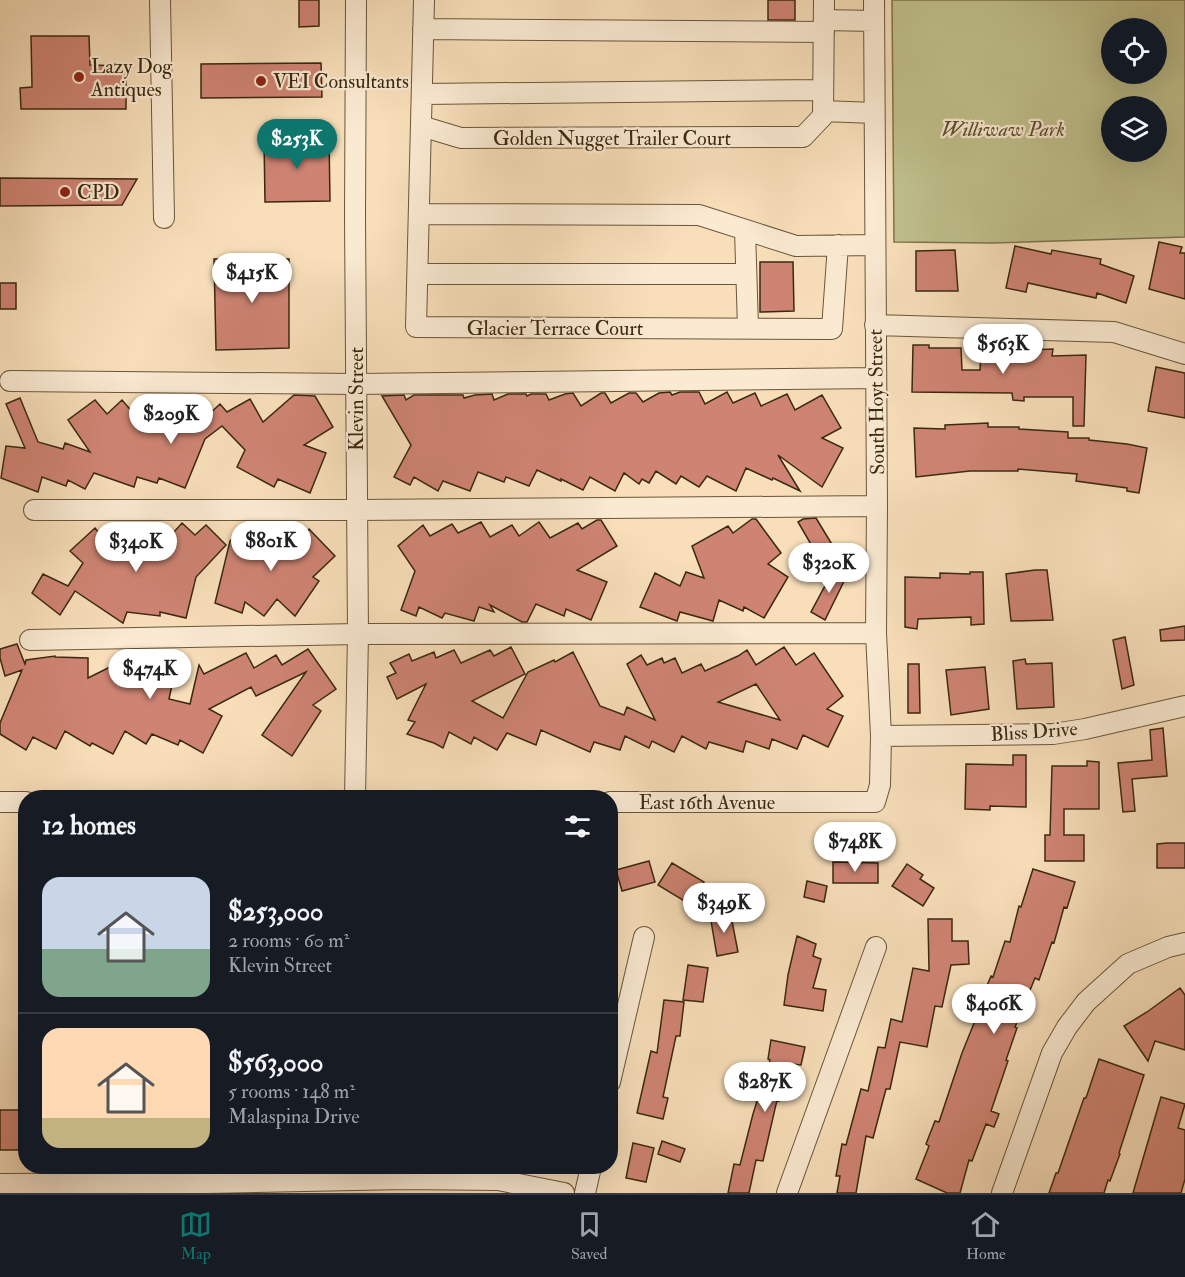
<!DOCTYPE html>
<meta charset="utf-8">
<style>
body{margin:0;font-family:"IM FELL Double Pica",serif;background:#20242c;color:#f1f3f6;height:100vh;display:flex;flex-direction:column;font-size:22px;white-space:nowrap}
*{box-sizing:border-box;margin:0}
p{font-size:20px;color:#9ea1a6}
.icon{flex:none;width:33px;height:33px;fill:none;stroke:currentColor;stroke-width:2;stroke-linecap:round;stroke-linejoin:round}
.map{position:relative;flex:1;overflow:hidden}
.details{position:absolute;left:18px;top:790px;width:600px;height:384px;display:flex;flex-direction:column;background:#171b24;border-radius:24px;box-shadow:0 6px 24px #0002}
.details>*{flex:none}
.fabs{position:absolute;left:1101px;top:18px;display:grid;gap:12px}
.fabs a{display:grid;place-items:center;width:66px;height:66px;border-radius:50%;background:#171b24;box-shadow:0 6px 24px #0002;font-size:30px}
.price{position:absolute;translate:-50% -51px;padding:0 14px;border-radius:21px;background:#fff;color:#222;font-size:20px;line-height:39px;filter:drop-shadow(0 2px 3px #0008)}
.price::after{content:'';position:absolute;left:50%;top:36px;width:18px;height:14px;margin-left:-9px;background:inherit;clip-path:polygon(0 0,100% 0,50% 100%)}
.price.on{background:#0f766e;color:#fff}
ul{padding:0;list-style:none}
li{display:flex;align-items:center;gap:18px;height:150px;padding:0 24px}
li+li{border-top:2px solid #363941}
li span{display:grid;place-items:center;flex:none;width:168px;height:120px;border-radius:18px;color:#555}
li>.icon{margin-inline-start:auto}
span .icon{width:72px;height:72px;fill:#fffc;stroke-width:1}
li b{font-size:26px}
h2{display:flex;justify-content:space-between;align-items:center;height:72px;padding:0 24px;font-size:26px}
.dock{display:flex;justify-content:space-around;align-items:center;height:84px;border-top:2px solid #363941;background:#171b24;font-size:16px;color:#9ea1a6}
.dock a{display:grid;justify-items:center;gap:3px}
.dock .on{color:#0f766e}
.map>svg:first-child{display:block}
.green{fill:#c0c18d;stroke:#7d744e;stroke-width:1.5;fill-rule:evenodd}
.building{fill:#cf8473;stroke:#3a2810;stroke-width:1.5;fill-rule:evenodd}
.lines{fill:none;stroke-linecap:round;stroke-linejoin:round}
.minor-casing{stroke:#6a563a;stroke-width:22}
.minor{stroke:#faead2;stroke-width:20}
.poi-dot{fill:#8f2418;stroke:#faead2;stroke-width:2}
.labels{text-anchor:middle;stroke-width:4.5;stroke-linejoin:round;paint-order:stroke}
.poi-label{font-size:20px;fill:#3a2810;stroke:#faead2;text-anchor:start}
.park-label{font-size:20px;font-style:italic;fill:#5c4e2f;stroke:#faead2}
.street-label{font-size:20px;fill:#3a2810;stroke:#faead2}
</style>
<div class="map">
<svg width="1185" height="1193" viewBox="0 0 1185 1193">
<rect width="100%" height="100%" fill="#f8dfba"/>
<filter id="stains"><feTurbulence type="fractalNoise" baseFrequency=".00333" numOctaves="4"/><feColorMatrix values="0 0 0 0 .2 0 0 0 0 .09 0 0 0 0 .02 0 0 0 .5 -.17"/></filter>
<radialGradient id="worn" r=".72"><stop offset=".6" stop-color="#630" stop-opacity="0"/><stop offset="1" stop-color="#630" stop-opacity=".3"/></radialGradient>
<path class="green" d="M 892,0 L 1185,0 L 1185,237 L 993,243 L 894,242 ZM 1156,28 L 1156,74 L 1112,74 L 1112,28 ZM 1156,106 L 1156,152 L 1112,152 L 1112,106 Z"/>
<path class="building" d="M 299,0 L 319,0 L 319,26 L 299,27 Z
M 768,0 L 795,0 L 795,20 L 768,20 Z
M 31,36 L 89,36 L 90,65 L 126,66 L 126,109 L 21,109 L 20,88 L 32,87 Z
M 321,63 L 322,97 L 201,98 L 201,64 Z
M 329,137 L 330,201 L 265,202 L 264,138 Z
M 0,178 L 137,179 L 122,205 L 0,206 Z
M 1159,242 L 1182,247 L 1180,253 L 1185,253 L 1185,299 L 1149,289 Z
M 1015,246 L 1051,254 L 1052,250 L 1101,259 L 1100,264 L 1134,276 L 1126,303 L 1097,293 L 1096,298 L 1028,283 L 1026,292 L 1006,288 Z
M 955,250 L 958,291 L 916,291 L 916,251 Z
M 266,258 L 289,259 L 289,348 L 216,350 L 214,259 Z
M 760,262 L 793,262 L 794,311 L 760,312 Z
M 0,283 L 16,283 L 16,309 L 0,309 Z
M 913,345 L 929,345 L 929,348 L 961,348 L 962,370 L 980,370 L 981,352 L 1053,349 L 1052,356 L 1086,355 L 1084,426 L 1073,426 L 1073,397 L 1024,397 L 1024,401 L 1013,400 L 1012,393 L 912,392 Z
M 1156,367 L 1185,373 L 1185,418 L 1148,411 Z
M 670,392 L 672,395 L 680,392 L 699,392 L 705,404 L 727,392 L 733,403 L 755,393 L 761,406 L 787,394 L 795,410 L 822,395 L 841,428 L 822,438 L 843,448 L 822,487 L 778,455 L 800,491 L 773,478 L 772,480 L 746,468 L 736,491 L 707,476 L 699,487 L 681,476 L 676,484 L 656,471 L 649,483 L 642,479 L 639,484 L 624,473 L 615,491 L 590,477 L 583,490 L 561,479 L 561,481 L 537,470 L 529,486 L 506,477 L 504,482 L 478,472 L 470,491 L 443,481 L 438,491 L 414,477 L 410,485 L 394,477 L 411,445 L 382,396 L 404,395 L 406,400 L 414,395 L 463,395 L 464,398 L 475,395 L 492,394 L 494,400 L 508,394 L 526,394 L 527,396 L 531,394 L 546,394 L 549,400 L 565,394 L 573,393 L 581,406 L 601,393 L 605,393 L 611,403 L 629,393 L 636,393 L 643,402 L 659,393 Z
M 294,395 L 315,396 L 333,427 L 304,445 L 326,453 L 310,493 L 278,479 L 274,487 L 237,467 L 245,450 L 222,426 L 205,439 L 185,488 L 159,478 L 157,483 L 137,477 L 134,487 L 94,473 L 85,489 L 68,480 L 66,486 L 42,477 L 38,492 L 1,478 L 6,446 L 25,448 L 6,404 L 20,398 L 38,442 L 63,449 L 65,443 L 90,452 L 68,420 L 95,400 L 107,414 L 122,400 L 135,415 L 139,412 L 142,414 L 158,402 L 175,426 L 198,409 L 205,418 L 220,404 L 227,412 L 250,399 L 263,422 Z
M 988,423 L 988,427 L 1019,427 L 1019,429 L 1068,432 L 1068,438 L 1089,438 L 1089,440 L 1127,444 L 1147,448 L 1139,493 L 1127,491 L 1127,488 L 1076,481 L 1077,474 L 1018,469 L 1018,471 L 970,471 L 916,477 L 914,428 L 945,429 L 945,425 Z
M 816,518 L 839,556 L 823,565 L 798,522 L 803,519 Z
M 752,519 L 756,519 L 781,553 L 768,564 L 788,577 L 764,618 L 744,607 L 743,611 L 719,600 L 713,621 L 680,612 L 677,621 L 640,607 L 655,573 L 680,586 L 686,572 L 704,578 L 692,546 L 728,526 L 733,533 Z
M 597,520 L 601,520 L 617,546 L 577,570 L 607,582 L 591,620 L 566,609 L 564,616 L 536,604 L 527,622 L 522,622 L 490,605 L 494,612 L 479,607 L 474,621 L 445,613 L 442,618 L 419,607 L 416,616 L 401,610 L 415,571 L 398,546 L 423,525 L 430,536 L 452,524 L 458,533 L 481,522 L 490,537 L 512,525 L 519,536 L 539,522 L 550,538 L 578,523 L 582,529 Z
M 182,523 L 195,535 L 206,525 L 226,545 L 196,577 L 186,618 L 160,612 L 160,616 L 127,612 L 123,623 L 75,591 L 60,615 L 32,593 L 43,574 L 68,586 L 83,563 L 70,551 L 95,528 L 105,540 L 121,526 L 138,545 L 155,531 L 165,542 Z
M 242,528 L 261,542 L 275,532 L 289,549 L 309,529 L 335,556 L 313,577 L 319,581 L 295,616 L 277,599 L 264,616 L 245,602 L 242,613 L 215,603 L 230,541 Z
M 834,569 L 847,575 L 825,620 L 811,612 Z
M 1035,570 L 1047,570 L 1053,620 L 1011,621 L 1006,574 Z
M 970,572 L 983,572 L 984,624 L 971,625 L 971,617 L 918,619 L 917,629 L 905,627 L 905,577 L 940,578 L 940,573 L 970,574 Z
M 1185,626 L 1185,640 L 1161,641 L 1160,630 Z
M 1125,637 L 1134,685 L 1122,689 L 1113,640 Z
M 17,644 L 25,664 L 26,660 L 55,656 L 55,657 L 88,658 L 88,678 L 116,664 L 119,669 L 138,660 L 141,665 L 161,655 L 168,670 L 176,666 L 169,699 L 190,704 L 199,665 L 204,674 L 246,653 L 254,668 L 276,655 L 282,665 L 308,649 L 336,689 L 313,705 L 321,711 L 292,756 L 262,735 L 306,672 L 256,696 L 251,687 L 209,709 L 222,716 L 203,753 L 180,740 L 178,745 L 152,734 L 146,744 L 125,731 L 113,754 L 92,743 L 90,746 L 65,731 L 56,749 L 33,737 L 26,750 L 0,734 L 0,723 L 22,670 L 5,676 L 0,658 L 0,649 Z
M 511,647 L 525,674 L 472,701 L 503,718 L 528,672 L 554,660 L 555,662 L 573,652 L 600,706 L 624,715 L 627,707 L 655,720 L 627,664 L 641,655 L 647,665 L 662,658 L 664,663 L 675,658 L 682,673 L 701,664 L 705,671 L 738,656 L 747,650 L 756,665 L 784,647 L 796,665 L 814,653 L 843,696 L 827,709 L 843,716 L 828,747 L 803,735 L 797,749 L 772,739 L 769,749 L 746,741 L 743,752 L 709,742 L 706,749 L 682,736 L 674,752 L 652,741 L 649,748 L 625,736 L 620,750 L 594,742 L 590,752 L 541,730 L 536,745 L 507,733 L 497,750 L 474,737 L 471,744 L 449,732 L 443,748 L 434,743 L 407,734 L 415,722 L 408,720 L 426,684 L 397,699 L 387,677 L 396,673 L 390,663 L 409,654 L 412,661 L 434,652 L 436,658 L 454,650 L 461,663 L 490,650 L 494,656 ZM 756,684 L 780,720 L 718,702 Z
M 1025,659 L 1026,664 L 1052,663 L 1054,707 L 1017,709 L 1013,661 Z
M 908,664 L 919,664 L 920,713 L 908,713 Z
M 985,667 L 989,709 L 951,715 L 946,670 Z
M 1163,728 L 1167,776 L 1132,779 L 1135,811 L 1123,812 L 1118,763 L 1152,760 L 1150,730 Z
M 1013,755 L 1026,755 L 1026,807 L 990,806 L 990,810 L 965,809 L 966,764 L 1013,765 Z
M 1087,761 L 1099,762 L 1099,809 L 1064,809 L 1064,835 L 1084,835 L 1084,861 L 1045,861 L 1045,835 L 1050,835 L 1052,766 L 1087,766 Z
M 1167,843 L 1185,843 L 1185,868 L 1157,868 L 1157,844 Z
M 649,861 L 655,882 L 622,891 L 616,870 Z
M 833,862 L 878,863 L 878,883 L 833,883 Z
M 672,863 L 704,882 L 691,905 L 658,885 Z
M 907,864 L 923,875 L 920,879 L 934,888 L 923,906 L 892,886 Z
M 1033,869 L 1075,882 L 1067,908 L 1064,907 L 1054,943 L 1052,942 L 1039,980 L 1035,978 L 1015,1027 L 1017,1028 L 1006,1060 L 1008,1061 L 991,1111 L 999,1114 L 994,1127 L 986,1124 L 972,1161 L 969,1160 L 960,1193 L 947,1193 L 916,1179 L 929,1146 L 926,1144 L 935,1121 L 939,1122 L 962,1053 L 983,1001 L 981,1000 L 991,976 L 993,977 L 1005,941 L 1010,942 L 1019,906 L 1021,907 Z
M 807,881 L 827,886 L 824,902 L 804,897 Z
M 730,911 L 738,952 L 717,956 L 710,915 Z
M 928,919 L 952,919 L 952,941 L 968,941 L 969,964 L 951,965 L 942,1007 L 935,1006 L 927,1047 L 900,1042 L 890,1089 L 886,1089 L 873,1138 L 866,1136 L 856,1193 L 837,1193 L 840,1176 L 836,1176 L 842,1144 L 846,1145 L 861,1089 L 868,1091 L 878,1047 L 885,1048 L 891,1019 L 902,1022 L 913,968 L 929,971 Z
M 797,936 L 816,944 L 813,956 L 821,959 L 813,988 L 826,990 L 823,1011 L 784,1005 L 788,975 Z
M 688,965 L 708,968 L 703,1002 L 683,1000 Z
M 1180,988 L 1185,995 L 1185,1050 L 1155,1041 L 1148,1061 L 1124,1026 L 1147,1012 Z
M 664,1000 L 684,1002 L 680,1036 L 676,1036 L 663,1097 L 668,1098 L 663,1119 L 637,1113 L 651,1051 L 657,1053 Z
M 771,1040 L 805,1047 L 801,1065 L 791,1064 L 779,1101 L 777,1100 L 763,1161 L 756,1160 L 749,1193 L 728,1193 L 734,1164 L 740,1165 L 753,1114 L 770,1060 L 768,1059 Z
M 1099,1059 L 1144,1075 L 1119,1153 L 1120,1154 L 1110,1181 L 1108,1180 L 1104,1193 L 1049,1193 L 1056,1173 L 1058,1173 L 1084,1098 L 1086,1098 Z
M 1161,1097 L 1185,1104 L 1178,1128 L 1185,1130 L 1185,1179 L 1181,1193 L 1133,1193 Z
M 0,1110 L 26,1110 L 26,1150 L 0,1150 Z
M 662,1141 L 685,1149 L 680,1162 L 658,1154 Z
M 633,1143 L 654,1148 L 646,1182 L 626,1178 Z"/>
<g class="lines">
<defs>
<path id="minor" d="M 160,0 L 164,218
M 424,0 L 416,327 L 832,329 L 838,245
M 824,20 L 874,21
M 423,29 L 824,32
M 422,94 L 823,90
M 823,111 L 874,113
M 421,126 L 461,138 L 803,137 L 823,116 L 824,0
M 419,214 L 699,215 L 796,246 L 875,245
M 745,230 L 748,328
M 418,274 L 746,274
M 875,325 L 1114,332 L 1185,354
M 10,381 L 356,384 L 876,378
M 34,510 L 357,510 L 877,506
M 30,640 L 358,634 L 876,633
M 881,736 L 1053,734 L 1085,729 L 1185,706
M 355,798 L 358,634 L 355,217 L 356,0
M 0,802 L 26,802
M 610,802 L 875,802 L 880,785 L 881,736 L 876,633 L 877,506 L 874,0
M 610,1082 L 644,937
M 0,1184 L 207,1183 L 404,1179 L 498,1180 L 564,1193
M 585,1193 L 591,1167
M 787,1193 L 876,947
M 1002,1193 L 1052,1053 L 1067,1027 L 1086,1002 L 1128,964 L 1168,947 L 1185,943"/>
</defs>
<use href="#minor" class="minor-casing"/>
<use href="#minor" class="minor"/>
</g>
<g class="poi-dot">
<circle cx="79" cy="77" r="6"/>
<circle cx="261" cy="81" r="6"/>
<circle cx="65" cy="192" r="6"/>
</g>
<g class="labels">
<g class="poi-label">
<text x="91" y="73">Lazy Dog<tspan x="91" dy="23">Antiques</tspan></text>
<text x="273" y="88">VEI Consultants</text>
<text x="77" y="199">CPD</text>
</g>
<g class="park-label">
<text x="1003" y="136">Williwaw Park</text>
</g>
<g class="street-label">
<text x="612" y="145">Golden Nugget Trailer Court</text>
<text x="555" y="335">Glacier Terrace Court</text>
<text transform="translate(356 399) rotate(-90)" y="7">Klevin Street</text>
<text transform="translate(876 402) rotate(-91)" y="7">South Hoyt Street</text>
<text transform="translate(1034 731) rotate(-4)" y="7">Bliss Drive</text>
<text x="707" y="809">East 16th Avenue</text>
</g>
</g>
<rect width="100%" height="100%" filter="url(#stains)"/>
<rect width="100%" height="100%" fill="url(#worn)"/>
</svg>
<div class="fabs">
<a><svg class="icon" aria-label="locate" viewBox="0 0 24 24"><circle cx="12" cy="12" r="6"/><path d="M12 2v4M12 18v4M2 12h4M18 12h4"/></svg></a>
<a><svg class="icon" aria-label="layers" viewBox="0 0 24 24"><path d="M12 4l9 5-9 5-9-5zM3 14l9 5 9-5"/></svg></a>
</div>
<b class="price on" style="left:297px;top:170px">$253K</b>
<b class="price" style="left:252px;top:304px">$415K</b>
<b class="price" style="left:1003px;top:375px">$563K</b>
<b class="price" style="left:171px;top:445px">$209K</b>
<b class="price" style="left:271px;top:572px">$801K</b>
<b class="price" style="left:136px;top:573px">$340K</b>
<b class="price" style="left:829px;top:594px">$320K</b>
<b class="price" style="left:150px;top:700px">$474K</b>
<b class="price" style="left:855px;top:873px">$748K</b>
<b class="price" style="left:724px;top:934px">$349K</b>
<b class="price" style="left:994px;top:1035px">$406K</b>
<b class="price" style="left:765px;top:1113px">$287K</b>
<section class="details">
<h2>12 homes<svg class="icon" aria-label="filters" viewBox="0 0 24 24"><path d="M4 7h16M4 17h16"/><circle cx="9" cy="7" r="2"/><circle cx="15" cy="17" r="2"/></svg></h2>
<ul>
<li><span style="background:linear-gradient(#c9d6e8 60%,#7fa58c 0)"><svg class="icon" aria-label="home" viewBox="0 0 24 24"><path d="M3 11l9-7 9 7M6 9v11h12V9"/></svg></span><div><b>$253,000</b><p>2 rooms · 60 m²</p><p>Klevin Street</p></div></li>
<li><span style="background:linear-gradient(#ffd9b3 75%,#c2b280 0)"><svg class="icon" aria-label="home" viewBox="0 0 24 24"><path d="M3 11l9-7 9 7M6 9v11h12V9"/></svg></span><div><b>$563,000</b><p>5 rooms · 148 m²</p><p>Malaspina Drive</p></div></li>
</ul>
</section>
</div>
<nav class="dock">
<a class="on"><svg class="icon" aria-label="map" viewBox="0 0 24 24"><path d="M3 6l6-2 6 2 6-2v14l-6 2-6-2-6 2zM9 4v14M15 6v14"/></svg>Map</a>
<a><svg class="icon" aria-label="saved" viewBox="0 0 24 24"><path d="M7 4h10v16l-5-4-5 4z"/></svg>Saved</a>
<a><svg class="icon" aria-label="home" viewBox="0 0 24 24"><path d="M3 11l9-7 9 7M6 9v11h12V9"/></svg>Home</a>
</nav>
